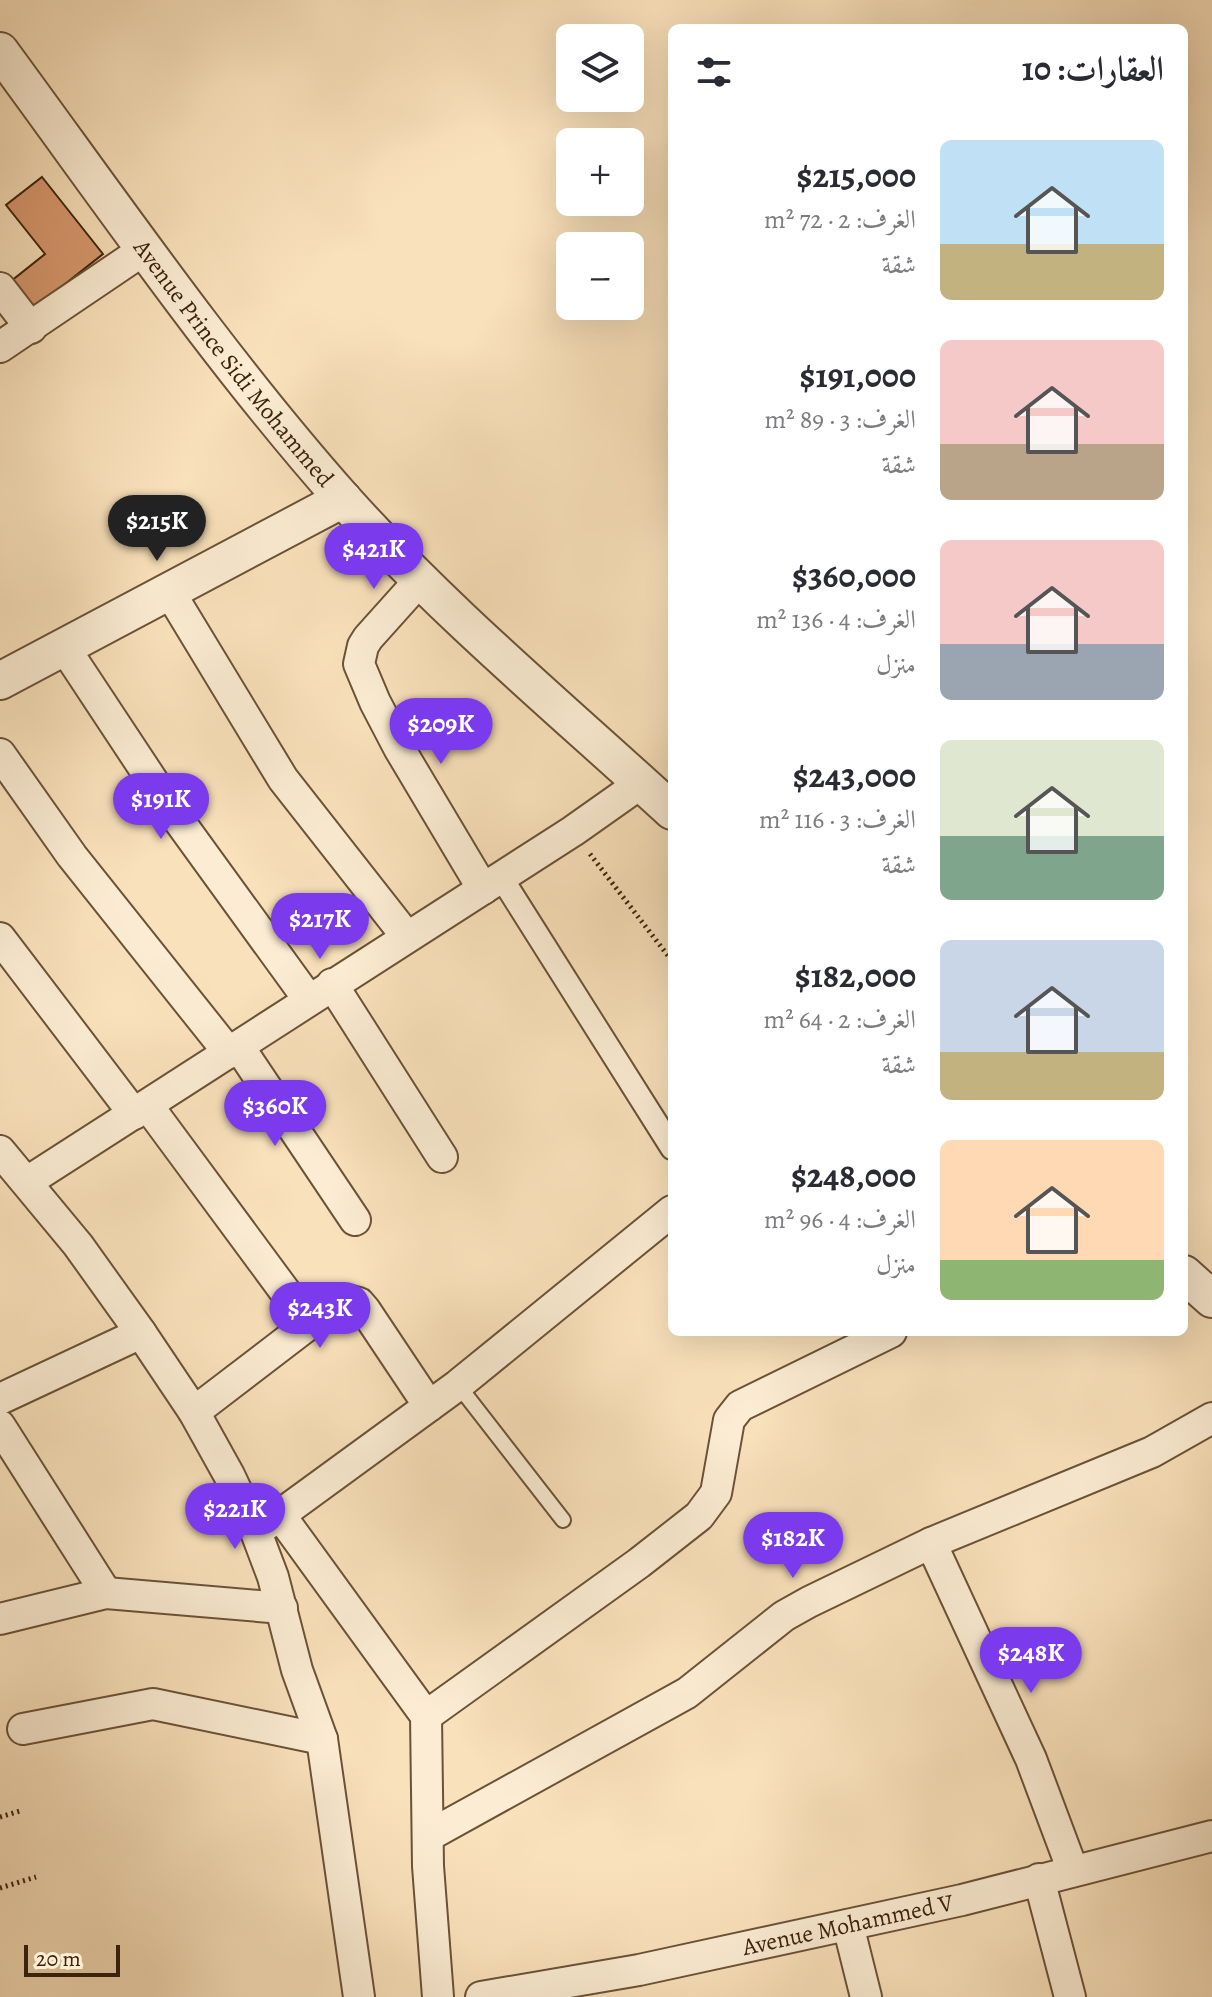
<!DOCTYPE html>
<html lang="ar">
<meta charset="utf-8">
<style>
body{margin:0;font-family:Alegreya,Amiri,serif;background:#f2f2f3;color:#2b2b33;direction:rtl;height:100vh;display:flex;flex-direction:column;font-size:30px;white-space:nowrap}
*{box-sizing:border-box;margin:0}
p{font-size:26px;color:#7c7c81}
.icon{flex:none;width:44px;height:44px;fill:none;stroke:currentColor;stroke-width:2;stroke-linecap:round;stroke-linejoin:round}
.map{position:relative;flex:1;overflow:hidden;direction:ltr}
.sheet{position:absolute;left:668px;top:24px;width:520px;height:1312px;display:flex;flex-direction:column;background:#fff;border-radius:12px;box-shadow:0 8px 32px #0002;direction:rtl}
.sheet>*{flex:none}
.tools{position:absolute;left:556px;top:24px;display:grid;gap:16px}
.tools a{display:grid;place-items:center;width:88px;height:88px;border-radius:12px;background:#fff;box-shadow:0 8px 32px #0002;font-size:40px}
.scale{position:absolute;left:24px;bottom:20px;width:96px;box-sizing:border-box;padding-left:8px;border:4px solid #3c230b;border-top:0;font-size:22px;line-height:28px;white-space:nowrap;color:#3c230b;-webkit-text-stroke:6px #fbecd3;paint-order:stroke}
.price{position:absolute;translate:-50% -68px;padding:0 18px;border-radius:28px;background:#7c3aed;color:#fff;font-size:26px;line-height:52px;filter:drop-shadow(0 2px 4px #0008)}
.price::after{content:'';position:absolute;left:50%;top:48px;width:24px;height:18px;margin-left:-12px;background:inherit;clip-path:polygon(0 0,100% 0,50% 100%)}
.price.on{background:#222;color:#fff}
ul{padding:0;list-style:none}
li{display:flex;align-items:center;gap:24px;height:200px;padding:0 24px}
li span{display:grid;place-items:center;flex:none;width:224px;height:160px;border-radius:12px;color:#555}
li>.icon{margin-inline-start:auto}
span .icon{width:96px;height:96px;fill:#fffc;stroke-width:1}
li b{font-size:34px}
h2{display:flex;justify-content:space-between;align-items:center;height:96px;padding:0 24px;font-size:34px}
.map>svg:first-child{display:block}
.building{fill:#d7986d;stroke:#3c230b;stroke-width:2}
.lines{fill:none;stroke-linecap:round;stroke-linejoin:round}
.service-casing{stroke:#6b5237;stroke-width:18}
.pedestrian-casing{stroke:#6b5237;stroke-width:26}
.minor-casing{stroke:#6b5237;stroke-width:34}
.tertiary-casing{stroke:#6b5237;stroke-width:40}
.path{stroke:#3c230b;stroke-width:5;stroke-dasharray:2 4;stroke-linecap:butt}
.service{stroke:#fbecd3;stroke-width:14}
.pedestrian{stroke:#fbecd3;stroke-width:22}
.minor{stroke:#fbecd3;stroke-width:30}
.tertiary{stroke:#fbecd3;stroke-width:36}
.labels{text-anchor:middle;stroke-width:8;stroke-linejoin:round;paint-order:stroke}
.street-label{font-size:24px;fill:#3c230b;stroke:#fbecd3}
</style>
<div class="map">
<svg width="1212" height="1997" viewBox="0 0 1212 1997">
<rect width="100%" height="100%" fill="#f9e1bb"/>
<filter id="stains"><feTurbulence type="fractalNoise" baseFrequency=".0025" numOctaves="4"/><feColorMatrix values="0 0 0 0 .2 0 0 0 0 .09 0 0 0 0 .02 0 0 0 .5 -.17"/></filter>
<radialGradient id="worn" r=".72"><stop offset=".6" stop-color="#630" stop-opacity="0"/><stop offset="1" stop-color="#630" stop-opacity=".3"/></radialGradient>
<path class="building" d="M 42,177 L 103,254 L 32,310 L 10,282 L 45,254 L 6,205 Z"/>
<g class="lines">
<defs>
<path id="service" d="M 458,1385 L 563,1520"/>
<path id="pedestrian" d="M 501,877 L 672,1148"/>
<g id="minor">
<path d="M 0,288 L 31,328"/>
<path d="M 0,347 L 145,249"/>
<path d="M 420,580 L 368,638 L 363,646 L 359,664 L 375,702 L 399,748 L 483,889"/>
<path d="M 169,591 L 283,779 L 407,937"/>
<path d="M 64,647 L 177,818 L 309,1000"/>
<path d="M 0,754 L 72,856 L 229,1053"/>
<path d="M 0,938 L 134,1114"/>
<path d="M 332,984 L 442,1157"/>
<path d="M 239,1047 L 355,1220"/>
<path d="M 148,1106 L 309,1324"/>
<path d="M 0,1151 L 78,1245 L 141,1333 L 194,1412 L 229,1475 L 256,1532 L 273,1577 L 297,1670 L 322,1739 L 359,1997"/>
<path d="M 27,1182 L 573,831 L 641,783"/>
<path d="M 0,1399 L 141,1333"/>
<path d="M 194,1412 L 309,1324 L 351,1301 L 359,1303 L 365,1310 L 429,1406"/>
<path d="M 0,1426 L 106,1593"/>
<path d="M 280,1515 L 426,1716 L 428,1866 L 438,1997"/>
<path d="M 266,1525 L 458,1385 L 672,1211"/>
<path d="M 931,1543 L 1031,1759 L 1073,1871"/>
<path d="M 0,1619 L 106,1593 L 282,1608"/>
<path d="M 426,1716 L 639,1563 L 699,1516 L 716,1493 L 729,1420 L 740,1406 L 891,1332"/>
<path d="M 23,1729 L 153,1704 L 322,1739"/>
<path d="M 428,1836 L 687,1693 L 784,1616 L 809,1602 L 931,1543 L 1152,1452 L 1212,1418"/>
<path d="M 1039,1879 L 1070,1997"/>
<path d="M 848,1925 L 866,1997"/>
<path id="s1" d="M 481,1997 L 639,1970 L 962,1900 L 1212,1836"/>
</g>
<g id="tertiary">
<path id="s2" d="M 0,51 C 111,202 218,358 342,498 C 443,611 561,709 672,811"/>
<path d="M 0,681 L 343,499"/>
<path d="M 1184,1274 L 1212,1299"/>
</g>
</defs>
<use href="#service" class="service-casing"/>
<use href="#pedestrian" class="pedestrian-casing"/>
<use href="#minor" class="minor-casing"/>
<use href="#tertiary" class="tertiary-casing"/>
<path class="path" d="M 590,854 L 672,961
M 0,1817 L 20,1811
M 0,1888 L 36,1877"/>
<use href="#service" class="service"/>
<use href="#pedestrian" class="pedestrian"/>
<use href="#minor" class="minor"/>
<use href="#tertiary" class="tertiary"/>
</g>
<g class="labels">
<g class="street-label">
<text dy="8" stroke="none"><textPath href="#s2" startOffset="390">Avenue Prince Sidi Mohammed</textPath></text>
<text dy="8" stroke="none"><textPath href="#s1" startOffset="374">Avenue Mohammed V</textPath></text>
</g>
</g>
<rect width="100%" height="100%" filter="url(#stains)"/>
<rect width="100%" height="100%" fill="url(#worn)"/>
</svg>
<div class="tools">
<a><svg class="icon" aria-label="layers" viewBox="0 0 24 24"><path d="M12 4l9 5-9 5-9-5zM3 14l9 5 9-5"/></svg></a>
<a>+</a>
<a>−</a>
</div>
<div class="scale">20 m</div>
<b class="price on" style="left:157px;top:563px">$215K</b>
<b class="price" style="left:374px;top:591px">$421K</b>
<b class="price" style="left:441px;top:766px">$209K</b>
<b class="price" style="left:161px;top:841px">$191K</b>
<b class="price" style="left:320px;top:961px">$217K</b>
<b class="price" style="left:275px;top:1148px">$360K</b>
<b class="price" style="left:320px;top:1350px">$243K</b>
<b class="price" style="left:235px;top:1551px">$221K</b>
<b class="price" style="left:793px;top:1580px">$182K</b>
<b class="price" style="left:1031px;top:1695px">$248K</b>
<section class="sheet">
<h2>العقارات: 10<svg class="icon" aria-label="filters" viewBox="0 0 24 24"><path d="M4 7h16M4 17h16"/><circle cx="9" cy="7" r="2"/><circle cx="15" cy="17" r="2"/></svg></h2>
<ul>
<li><span style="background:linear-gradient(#bfe0f5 65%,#c2b280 0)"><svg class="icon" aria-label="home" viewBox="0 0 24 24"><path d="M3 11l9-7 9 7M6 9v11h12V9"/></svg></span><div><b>$215,000</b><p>الغرف: 2 · 72 m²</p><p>شقة</p></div></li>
<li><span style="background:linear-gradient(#f6c9c9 65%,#b9a48a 0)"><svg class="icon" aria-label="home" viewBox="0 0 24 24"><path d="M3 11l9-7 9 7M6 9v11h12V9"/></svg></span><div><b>$191,000</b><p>الغرف: 3 · 89 m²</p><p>شقة</p></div></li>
<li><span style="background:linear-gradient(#f6c9c9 65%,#9aa5b1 0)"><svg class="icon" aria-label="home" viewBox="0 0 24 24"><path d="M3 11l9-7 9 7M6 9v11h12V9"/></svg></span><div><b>$360,000</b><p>الغرف: 4 · 136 m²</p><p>منزل</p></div></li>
<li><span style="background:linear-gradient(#dfe7d0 60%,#7fa58c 0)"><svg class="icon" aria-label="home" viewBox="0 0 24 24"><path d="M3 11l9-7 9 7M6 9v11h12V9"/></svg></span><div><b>$243,000</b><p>الغرف: 3 · 116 m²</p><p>شقة</p></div></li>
<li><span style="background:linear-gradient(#c9d6e8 70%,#c2b280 0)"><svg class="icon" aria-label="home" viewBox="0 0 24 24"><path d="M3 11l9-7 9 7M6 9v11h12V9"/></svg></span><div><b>$182,000</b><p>الغرف: 2 · 64 m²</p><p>شقة</p></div></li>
<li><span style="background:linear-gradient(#ffd9b3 75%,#8fb573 0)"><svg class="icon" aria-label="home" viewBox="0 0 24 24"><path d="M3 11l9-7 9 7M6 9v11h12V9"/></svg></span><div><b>$248,000</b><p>الغرف: 4 · 96 m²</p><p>منزل</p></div></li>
</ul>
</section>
</div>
